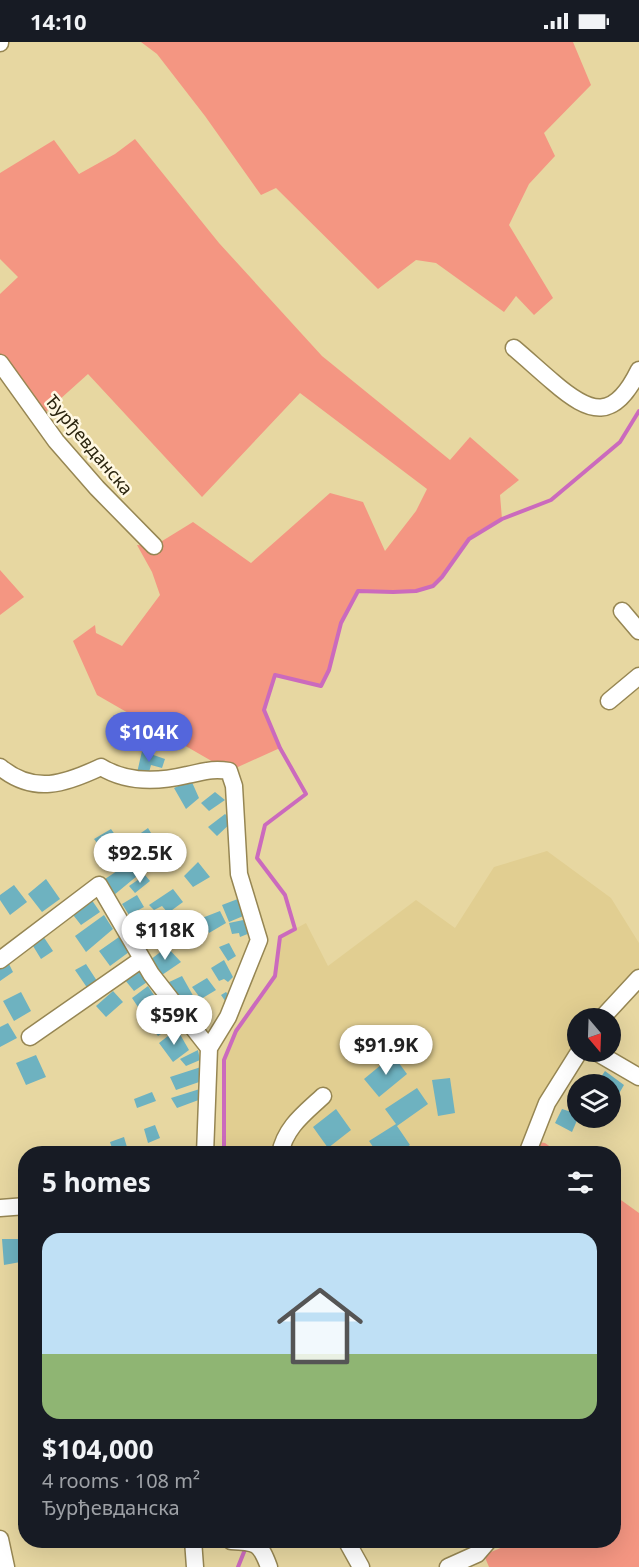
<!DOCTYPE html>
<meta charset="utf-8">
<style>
body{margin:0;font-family:"Noto Sans",sans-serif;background:#242831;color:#f1f3f6;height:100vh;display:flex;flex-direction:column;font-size:22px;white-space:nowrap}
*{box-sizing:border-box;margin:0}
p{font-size:20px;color:#9ea1a6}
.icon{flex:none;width:33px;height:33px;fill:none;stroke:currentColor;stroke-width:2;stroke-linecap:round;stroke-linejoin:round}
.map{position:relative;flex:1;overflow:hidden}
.side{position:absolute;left:18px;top:1104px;width:603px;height:402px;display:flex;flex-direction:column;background:#171b24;border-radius:24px;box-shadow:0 6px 24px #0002}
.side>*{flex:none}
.needle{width:39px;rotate:161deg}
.fabs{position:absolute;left:567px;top:966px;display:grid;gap:12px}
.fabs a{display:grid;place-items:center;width:54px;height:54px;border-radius:50%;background:#171b24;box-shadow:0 6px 24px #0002;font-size:30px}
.price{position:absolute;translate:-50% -51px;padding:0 14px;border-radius:21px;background:#fff;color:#222;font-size:20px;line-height:39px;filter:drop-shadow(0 2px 3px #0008)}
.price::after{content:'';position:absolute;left:50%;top:36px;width:18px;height:14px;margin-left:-9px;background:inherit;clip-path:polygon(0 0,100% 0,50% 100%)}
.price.current{background:#5466dc;color:#fff}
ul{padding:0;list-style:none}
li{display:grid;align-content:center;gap:12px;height:318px;padding:0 24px}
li+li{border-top:2px solid #363941}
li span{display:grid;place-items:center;height:186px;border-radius:18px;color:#555}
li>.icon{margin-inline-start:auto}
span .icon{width:108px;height:108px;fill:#fffc;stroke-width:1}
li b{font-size:26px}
h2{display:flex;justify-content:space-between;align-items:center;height:72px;padding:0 24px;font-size:26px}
.status{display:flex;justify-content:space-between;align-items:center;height:42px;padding:0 30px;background:#171b24;direction:ltr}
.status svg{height:16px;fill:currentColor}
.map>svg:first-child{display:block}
.built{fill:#e1ce91}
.green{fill:#f49682}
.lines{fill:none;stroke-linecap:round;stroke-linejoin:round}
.stream{stroke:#cb6abd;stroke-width:4}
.building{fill:#6eb2c0}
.minor-casing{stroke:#968653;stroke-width:19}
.minor{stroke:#fff;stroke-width:16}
.labels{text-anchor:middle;stroke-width:5;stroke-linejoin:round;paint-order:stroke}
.street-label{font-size:18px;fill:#2b250f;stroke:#fff8e3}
</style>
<div class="status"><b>14:10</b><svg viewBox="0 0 49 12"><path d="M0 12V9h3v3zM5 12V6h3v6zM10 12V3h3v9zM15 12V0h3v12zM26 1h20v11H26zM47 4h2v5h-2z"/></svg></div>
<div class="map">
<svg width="639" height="1525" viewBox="0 0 639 1525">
<rect width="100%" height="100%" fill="#e7d7a1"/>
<path class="built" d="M 547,809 L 611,856 L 639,901 L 639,936 L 602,976 L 578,976 L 578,1010 L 527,1111 L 487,1110 L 473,1107 L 466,1112 L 224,1112 L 224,1018 L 236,989 L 275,934 L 280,895 L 306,881 L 328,924 L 416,858 L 455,886 L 494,825 Z"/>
<path class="green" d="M 141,0 L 573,0 L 591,43 L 544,91 L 555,114 L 529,142 L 509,183 L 553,256 L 534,273 L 516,254 L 504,270 L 436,221 L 416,218 L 378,247 L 276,146 L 261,153 L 205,74 L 157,12 Z
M 135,97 L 219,201 L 322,314 L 450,418 L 470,395 L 519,438 L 500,453 L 502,477 C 491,483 478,488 469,496 C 455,509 450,535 433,544 C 412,555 381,550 358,549 L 341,581 L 329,628 L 321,644 L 275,633 L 264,668 L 280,706 L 229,729 L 97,653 L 73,599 L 95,583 L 96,591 L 122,604 L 160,553 L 152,530 L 137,503 L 154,504 L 193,480 L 251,521 L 330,451 L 363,460 L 385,509 L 416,469 L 427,447 L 300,351 L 202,455 L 88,332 L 39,376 L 0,321 L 0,252 L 18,235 L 0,217 L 0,131 L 54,98 L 79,132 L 115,112 Z
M 0,528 L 24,555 L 0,573 Z
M 532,1099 L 545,1101 L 559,1111 L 527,1112 Z
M 614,1153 L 639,1171 L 639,1525 L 489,1525 L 484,1513 L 517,1499 L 614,1498 Z"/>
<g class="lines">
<path class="stream" d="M 224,1112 L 224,1018 L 236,989 L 275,934 L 280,895 L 295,887 L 285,853 L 257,816 L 265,783 L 306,752 L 280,706 L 264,668 L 275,633 L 321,644 L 329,628 L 341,581 L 358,549 L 393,550 L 416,549 L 433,544 L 442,535 L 469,497 L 502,477 L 551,458 L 620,400 L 639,369
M 238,1525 L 246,1505"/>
</g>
<path class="building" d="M 145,684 L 159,689 L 154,706 L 144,703 L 147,695 L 143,692 Z
M 142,709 L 165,717 L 162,726 L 151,723 L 148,734 L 137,731 Z
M 191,738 L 199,756 L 186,767 L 174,746 Z
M 215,750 L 225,758 L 209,769 L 201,761 Z
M 225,772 L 233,779 L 217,794 L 208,785 Z
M 148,786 L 154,796 L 137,807 L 131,798 Z
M 111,787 L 120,800 L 104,810 L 94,797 Z
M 198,820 L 210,835 L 193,845 L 184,834 Z
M 129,821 L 137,834 L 114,853 L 105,837 Z
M 145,833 L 150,839 L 135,851 L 129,844 Z
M 46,837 L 60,857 L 42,870 L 28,852 Z
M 14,843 L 27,860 L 10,873 L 0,858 L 0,853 Z
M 173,847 L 183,860 L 168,871 L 162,864 L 154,868 L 149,863 Z
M 137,853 L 144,865 L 129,873 L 122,862 Z
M 89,854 L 100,870 L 81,883 L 70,869 Z
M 243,855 L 248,872 L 229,880 L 222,863 Z
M 220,869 L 226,881 L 209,891 L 202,876 Z
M 104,873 L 113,887 L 86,910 L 75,894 Z
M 154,874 L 160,886 L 142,898 L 133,886 Z
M 248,877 L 250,891 L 240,895 L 239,891 L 232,892 L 229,881 Z
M 167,882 L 174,891 L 163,898 L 158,891 Z
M 41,891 L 53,909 L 41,917 L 30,899 Z
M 119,895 L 129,910 L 110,924 L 99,909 Z
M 229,901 L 236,914 L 228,919 L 219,905 Z
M 167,905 L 181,920 L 162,933 L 150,918 Z
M 7,918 L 13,930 L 0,939 L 0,923 Z
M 224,918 L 233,935 L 228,940 L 224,937 L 219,939 L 211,926 Z
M 86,922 L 97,939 L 88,947 L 75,928 Z
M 142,927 L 150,938 L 134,949 L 125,938 Z
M 182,934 L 200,966 L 189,973 L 165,942 Z
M 207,936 L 216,948 L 201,957 L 192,945 Z
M 148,944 L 158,959 L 142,971 L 132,956 Z
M 113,949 L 123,960 L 106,975 L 96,964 Z
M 21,950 L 31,969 L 14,979 L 3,959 Z
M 226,950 L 233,958 L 228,963 L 221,953 Z
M 162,968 L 173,984 L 158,994 L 146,978 Z
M 8,981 L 17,996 L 0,1005 L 0,985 Z
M 177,987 L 189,1008 L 173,1020 L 159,1001 Z
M 198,1008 L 200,1018 L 186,1024 L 180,1017 Z
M 36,1013 L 46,1035 L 26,1043 L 16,1021 Z
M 393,1013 L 407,1032 L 379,1055 L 364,1037 Z
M 201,1025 L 202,1039 L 176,1048 L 170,1035 Z
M 605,1029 L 624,1043 L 617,1055 L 610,1050 L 610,1042 L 597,1041 Z
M 450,1036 L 455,1071 L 438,1074 L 432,1038 Z
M 203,1046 L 204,1056 L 177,1066 L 171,1056 Z
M 417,1046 L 428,1062 L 397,1084 L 410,1103 L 396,1112 L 378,1112 L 369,1099 L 396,1082 L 385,1067 Z
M 152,1050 L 156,1059 L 137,1066 L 134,1057 Z
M 336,1067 L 351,1088 L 328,1106 L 313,1085 Z
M 562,1067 L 578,1072 L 578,1076 L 572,1090 L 555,1081 Z
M 588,1076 L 606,1076 L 601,1084 Z
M 155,1083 L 160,1096 L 148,1101 L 144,1087 Z
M 124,1095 L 129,1112 L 114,1112 L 110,1100 Z
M 2,1197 L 26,1197 L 26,1219 L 4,1223 Z"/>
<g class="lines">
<defs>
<path id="minor" d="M 0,1 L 0,0
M 514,306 C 527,317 540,329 553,340 C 591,373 614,379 639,328
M 0,321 L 56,399 L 97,446 L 154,504
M 622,569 L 639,589
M 609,659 L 639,634
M 0,725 C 34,753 65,742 101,725 C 127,741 158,740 187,733 C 203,730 212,726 229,729 L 234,744 L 239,832 L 259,898 L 228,975 L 209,1006 L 205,1112
M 0,918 L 99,843 L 151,932 L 209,1006
M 602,976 L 639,936
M 30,995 L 142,917
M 596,1010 L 639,1035
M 280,1112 C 285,1085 305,1071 323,1054
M 527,1112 L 547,1061 L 579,1010
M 0,1166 L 26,1164
M 0,1497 L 6,1525
M 193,1498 L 195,1525
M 346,1498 L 361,1525
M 231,1499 C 257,1500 260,1501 269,1525
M 448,1525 L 477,1512 L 489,1498"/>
</defs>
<use href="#minor" class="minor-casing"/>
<use href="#minor" class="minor"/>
</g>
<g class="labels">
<g class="street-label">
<text transform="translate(89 403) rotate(50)" y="6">Ђурђевданска</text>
</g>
</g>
</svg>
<div class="fabs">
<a><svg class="needle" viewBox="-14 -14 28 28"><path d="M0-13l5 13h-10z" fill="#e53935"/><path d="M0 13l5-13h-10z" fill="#9ea1a6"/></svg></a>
<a><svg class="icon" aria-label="layers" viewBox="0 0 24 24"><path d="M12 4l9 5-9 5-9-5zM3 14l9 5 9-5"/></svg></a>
</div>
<b class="price current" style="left:149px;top:721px">$104K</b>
<b class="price" style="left:140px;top:842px">$92.5K</b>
<b class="price" style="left:165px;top:919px">$118K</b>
<b class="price" style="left:174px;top:1004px">$59K</b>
<b class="price" style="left:386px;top:1034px">$91.9K</b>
<section class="side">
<h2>5 homes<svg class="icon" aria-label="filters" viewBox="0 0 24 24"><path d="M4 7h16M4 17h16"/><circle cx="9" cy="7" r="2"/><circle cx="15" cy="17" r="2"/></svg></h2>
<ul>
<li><span style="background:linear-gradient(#bfe0f5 65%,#8fb573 0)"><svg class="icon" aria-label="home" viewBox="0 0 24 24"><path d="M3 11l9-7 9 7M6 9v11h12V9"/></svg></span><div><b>$104,000</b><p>4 rooms · 108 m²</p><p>Ђурђевданска</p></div></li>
</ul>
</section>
</div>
